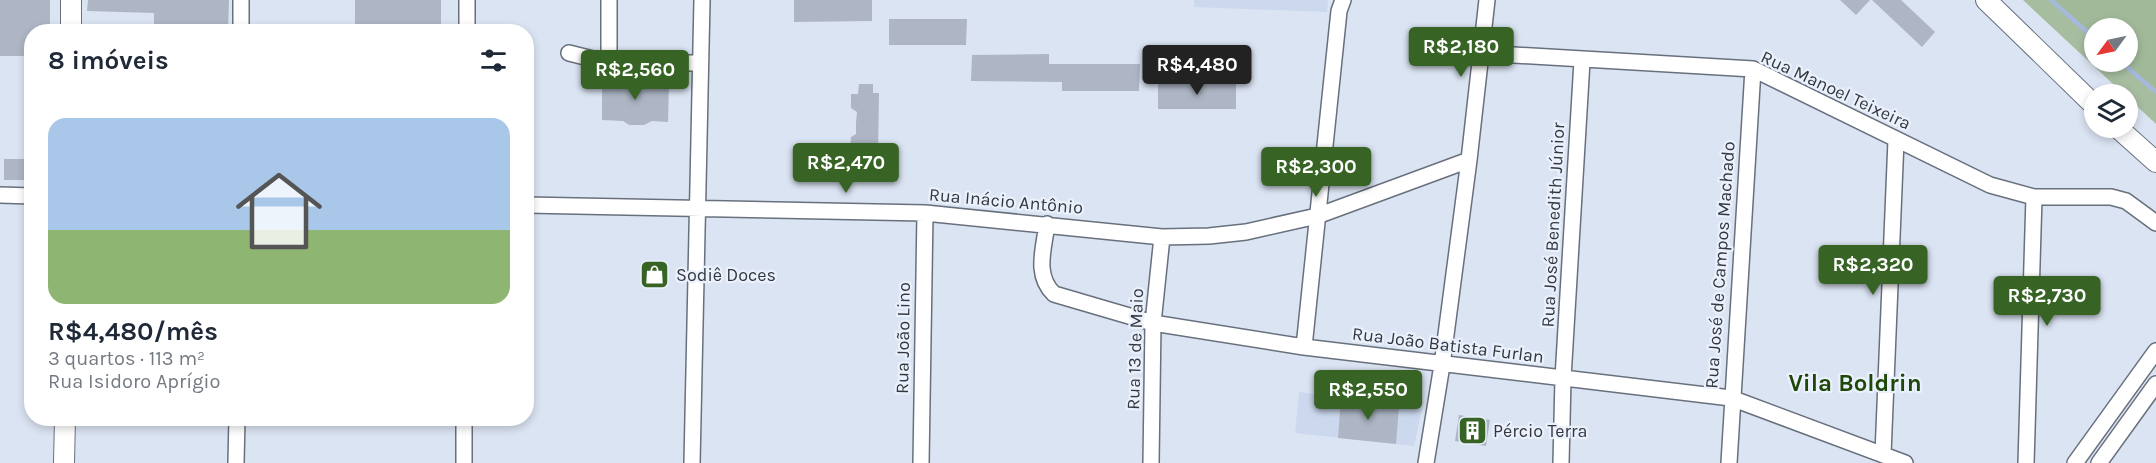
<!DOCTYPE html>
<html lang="pt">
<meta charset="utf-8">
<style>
body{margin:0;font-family:Karla,sans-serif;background:#f2f2f3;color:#1f2937;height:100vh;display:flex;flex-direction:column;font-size:22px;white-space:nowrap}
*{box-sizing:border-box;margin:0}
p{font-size:20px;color:#747a83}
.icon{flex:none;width:33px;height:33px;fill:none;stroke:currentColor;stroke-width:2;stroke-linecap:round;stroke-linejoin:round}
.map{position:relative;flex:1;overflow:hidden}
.sheet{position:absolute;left:24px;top:24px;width:510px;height:402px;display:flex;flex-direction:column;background:#fff;border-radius:24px;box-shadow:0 3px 9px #0003}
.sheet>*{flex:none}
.needle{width:39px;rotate:237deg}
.controls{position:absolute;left:2084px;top:18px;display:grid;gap:12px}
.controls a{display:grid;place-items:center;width:54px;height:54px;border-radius:50%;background:#fff;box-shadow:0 3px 9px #0003;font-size:30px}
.price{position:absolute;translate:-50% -51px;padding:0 14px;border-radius:6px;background:#376424;color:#fff;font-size:20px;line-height:39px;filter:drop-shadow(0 2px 3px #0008)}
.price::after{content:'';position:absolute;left:50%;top:36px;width:18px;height:14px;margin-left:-9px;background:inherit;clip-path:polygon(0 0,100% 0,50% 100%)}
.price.selected{background:#222;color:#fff}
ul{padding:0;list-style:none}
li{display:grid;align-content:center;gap:12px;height:318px;padding:0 24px}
li span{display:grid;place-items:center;height:186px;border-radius:18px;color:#555}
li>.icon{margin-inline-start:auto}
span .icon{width:108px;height:108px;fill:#fffc;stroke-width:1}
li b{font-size:26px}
h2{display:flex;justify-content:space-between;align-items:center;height:72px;padding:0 24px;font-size:26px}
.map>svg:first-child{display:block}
.built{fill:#cbd8ed}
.green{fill:#a7bda0;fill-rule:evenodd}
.forest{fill:#a1b999}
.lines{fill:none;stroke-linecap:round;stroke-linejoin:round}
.stream{stroke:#a5b9da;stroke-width:4.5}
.building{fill:#aeb6c5}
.minor-casing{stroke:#68707d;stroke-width:18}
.major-casing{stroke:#68707d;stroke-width:22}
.minor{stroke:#fff;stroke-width:15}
.major{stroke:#fff;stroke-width:20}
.labels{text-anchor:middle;stroke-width:4.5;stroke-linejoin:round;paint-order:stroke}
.street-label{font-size:18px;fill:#34383e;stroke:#eaf1fd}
.poi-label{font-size:18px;fill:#34383e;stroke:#eaf1fd;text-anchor:start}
.district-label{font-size:24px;font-weight:bold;fill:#1e4709;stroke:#eaf1fd}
</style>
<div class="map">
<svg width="2156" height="463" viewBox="0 0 2156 463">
<rect width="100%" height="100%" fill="#dbe4f3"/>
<path class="built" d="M 1194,0 L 1328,0 L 1327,12 L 1194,7 Z
M 1299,392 L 1422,409 L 1414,446 L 1295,433 Z"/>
<path class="green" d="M 2023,0 L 2156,0 L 2156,124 ZM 2094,28 L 2127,28 L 2127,62 L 2094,62 Z"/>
<path class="forest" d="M 2048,0 L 2156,0 L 2156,93 L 2119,62 L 2127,62 L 2127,28 L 2094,28 L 2094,40 Z"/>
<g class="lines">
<path class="stream" d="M 2051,0 L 2094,38
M 2121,62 L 2156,92"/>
</g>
<path class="building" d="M 0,0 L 50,0 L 50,32 L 32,32 L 32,56 L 0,56 Z
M 88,0 L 229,0 L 228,32 L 154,32 L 154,13 L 87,11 Z
M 355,0 L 441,0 L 441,32 L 355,32 Z
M 794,0 L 872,0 L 872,21 L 794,22 Z
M 1840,0 L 1870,0 L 1856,15 Z
M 1872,0 L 1901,0 L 1935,32 L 1922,47 Z
M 889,19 L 967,19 L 966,45 L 889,45 Z
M 1049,54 L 1049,64 L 1140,64 L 1139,91 L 1062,91 L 1062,82 L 971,81 L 972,55 Z
M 627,78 L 646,78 L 654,82 L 669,83 L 668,122 L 652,121 L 644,125 L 629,125 L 623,121 L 602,120 L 602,81 L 621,82 Z
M 1158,82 L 1236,82 L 1236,109 L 1158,109 Z
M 859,84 L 873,84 L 873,93 L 879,93 L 878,153 L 872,153 L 872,162 L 857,162 L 858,151 L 850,151 L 851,137 L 856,134 L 856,123 L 857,112 L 851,108 L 851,94 L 858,94 Z
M 4,159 L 32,159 L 32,180 L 4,180 Z
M 1341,398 L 1399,406 L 1396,444 L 1338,438 Z
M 1459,415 L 1490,420 L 1486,446 L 1455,441 Z"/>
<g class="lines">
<defs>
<path id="minor" d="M 241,0 L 241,32
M 609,0 L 609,63 L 700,63
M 467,32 L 467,0
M 569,53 L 609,63
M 1481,53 L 1753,69 L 1990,185 L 2034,197 L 2111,197 L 2126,201 L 2156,223
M 0,195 L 32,196
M 526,205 L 925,213 L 1162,237 L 1209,236 L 1246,232 L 1317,216 L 1469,160
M 1047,224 C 1044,248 1034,275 1054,294 L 1153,323 L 1304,347 L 1731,398 L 1905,463
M 1304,347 L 1339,11 L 1343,0
M 1883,454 L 1896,140
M 236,463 L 237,418
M 464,463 L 464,418
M 692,463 L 702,0
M 921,463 L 925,213
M 1151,463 L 1153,323 L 1162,237
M 1426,463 L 1442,365 L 1469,160 L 1487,0
M 1561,463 L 1563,378 L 1582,61
M 1729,463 L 1753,69
M 2026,463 L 2034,197
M 2075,463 L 2156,351
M 2099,463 L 2156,384"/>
<path id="major" d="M 1986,0 L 2094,105
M 71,32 L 71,0
M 2118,128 L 2156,162
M 64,463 L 65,418"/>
</defs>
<use href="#minor" class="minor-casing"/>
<use href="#major" class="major-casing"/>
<use href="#minor" class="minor"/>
<use href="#major" class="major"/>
</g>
<defs>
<symbol id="shop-square" viewBox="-11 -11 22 22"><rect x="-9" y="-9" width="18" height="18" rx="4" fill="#376424" stroke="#eaf1fd"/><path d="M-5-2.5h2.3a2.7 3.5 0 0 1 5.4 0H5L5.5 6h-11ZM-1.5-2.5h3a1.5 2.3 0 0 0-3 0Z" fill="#fff"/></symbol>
<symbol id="building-square" viewBox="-11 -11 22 22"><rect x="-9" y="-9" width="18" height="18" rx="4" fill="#376424" stroke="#eaf1fd"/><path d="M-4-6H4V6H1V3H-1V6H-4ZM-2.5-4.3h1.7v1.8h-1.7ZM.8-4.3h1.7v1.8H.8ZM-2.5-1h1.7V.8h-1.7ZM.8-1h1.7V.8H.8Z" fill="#fff"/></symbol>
</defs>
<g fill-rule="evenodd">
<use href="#shop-square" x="638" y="258" width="33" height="33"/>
<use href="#building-square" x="1456" y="414" width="33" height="33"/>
</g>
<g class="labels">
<g class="street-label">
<text transform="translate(1836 90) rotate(25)" y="6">Rua Manoel Teixeira</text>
<text transform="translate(1006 201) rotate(5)" y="6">Rua Inácio Antônio</text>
<text transform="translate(1553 225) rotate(-87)" y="6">Rua José Benedith Júnior</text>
<text transform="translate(1720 265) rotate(-86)" y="6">Rua José de Campos Machado</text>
<text transform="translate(903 338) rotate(-89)" y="6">Rua João Lino</text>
<text transform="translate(1448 345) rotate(7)" y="6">Rua João Batista Furlan</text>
<text transform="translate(1135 349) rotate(-88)" y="6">Rua 13 de Maio</text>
</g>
<g class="poi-label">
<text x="676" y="281">Sodiê Doces</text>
<text x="1493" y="437">Pércio Terra</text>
</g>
<g class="district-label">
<text x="1855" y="391">Vila Boldrin</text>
</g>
</g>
</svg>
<div class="controls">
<a><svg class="needle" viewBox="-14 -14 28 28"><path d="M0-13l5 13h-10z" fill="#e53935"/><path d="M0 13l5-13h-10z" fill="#747a83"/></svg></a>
<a><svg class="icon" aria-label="layers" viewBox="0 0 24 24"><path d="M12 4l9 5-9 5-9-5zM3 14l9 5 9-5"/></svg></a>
</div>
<b class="price" style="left:1461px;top:78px">R$2,180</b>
<b class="price selected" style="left:1197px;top:96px">R$4,480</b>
<b class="price" style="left:635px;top:101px">R$2,560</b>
<b class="price" style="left:846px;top:194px">R$2,470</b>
<b class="price" style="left:1316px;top:198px">R$2,300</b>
<b class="price" style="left:1873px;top:296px">R$2,320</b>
<b class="price" style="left:2047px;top:327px">R$2,730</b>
<b class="price" style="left:1368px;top:421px">R$2,550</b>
<section class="sheet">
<h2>8 imóveis<svg class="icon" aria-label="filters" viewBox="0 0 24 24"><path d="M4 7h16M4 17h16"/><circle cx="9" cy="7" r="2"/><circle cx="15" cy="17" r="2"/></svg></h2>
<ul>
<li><span style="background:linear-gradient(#a9c7e8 60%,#8fb573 0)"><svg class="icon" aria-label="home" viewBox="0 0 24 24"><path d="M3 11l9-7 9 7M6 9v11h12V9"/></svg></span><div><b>R$4,480/mês</b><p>3 quartos · 113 m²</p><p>Rua Isidoro Aprígio</p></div></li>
</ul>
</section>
</div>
